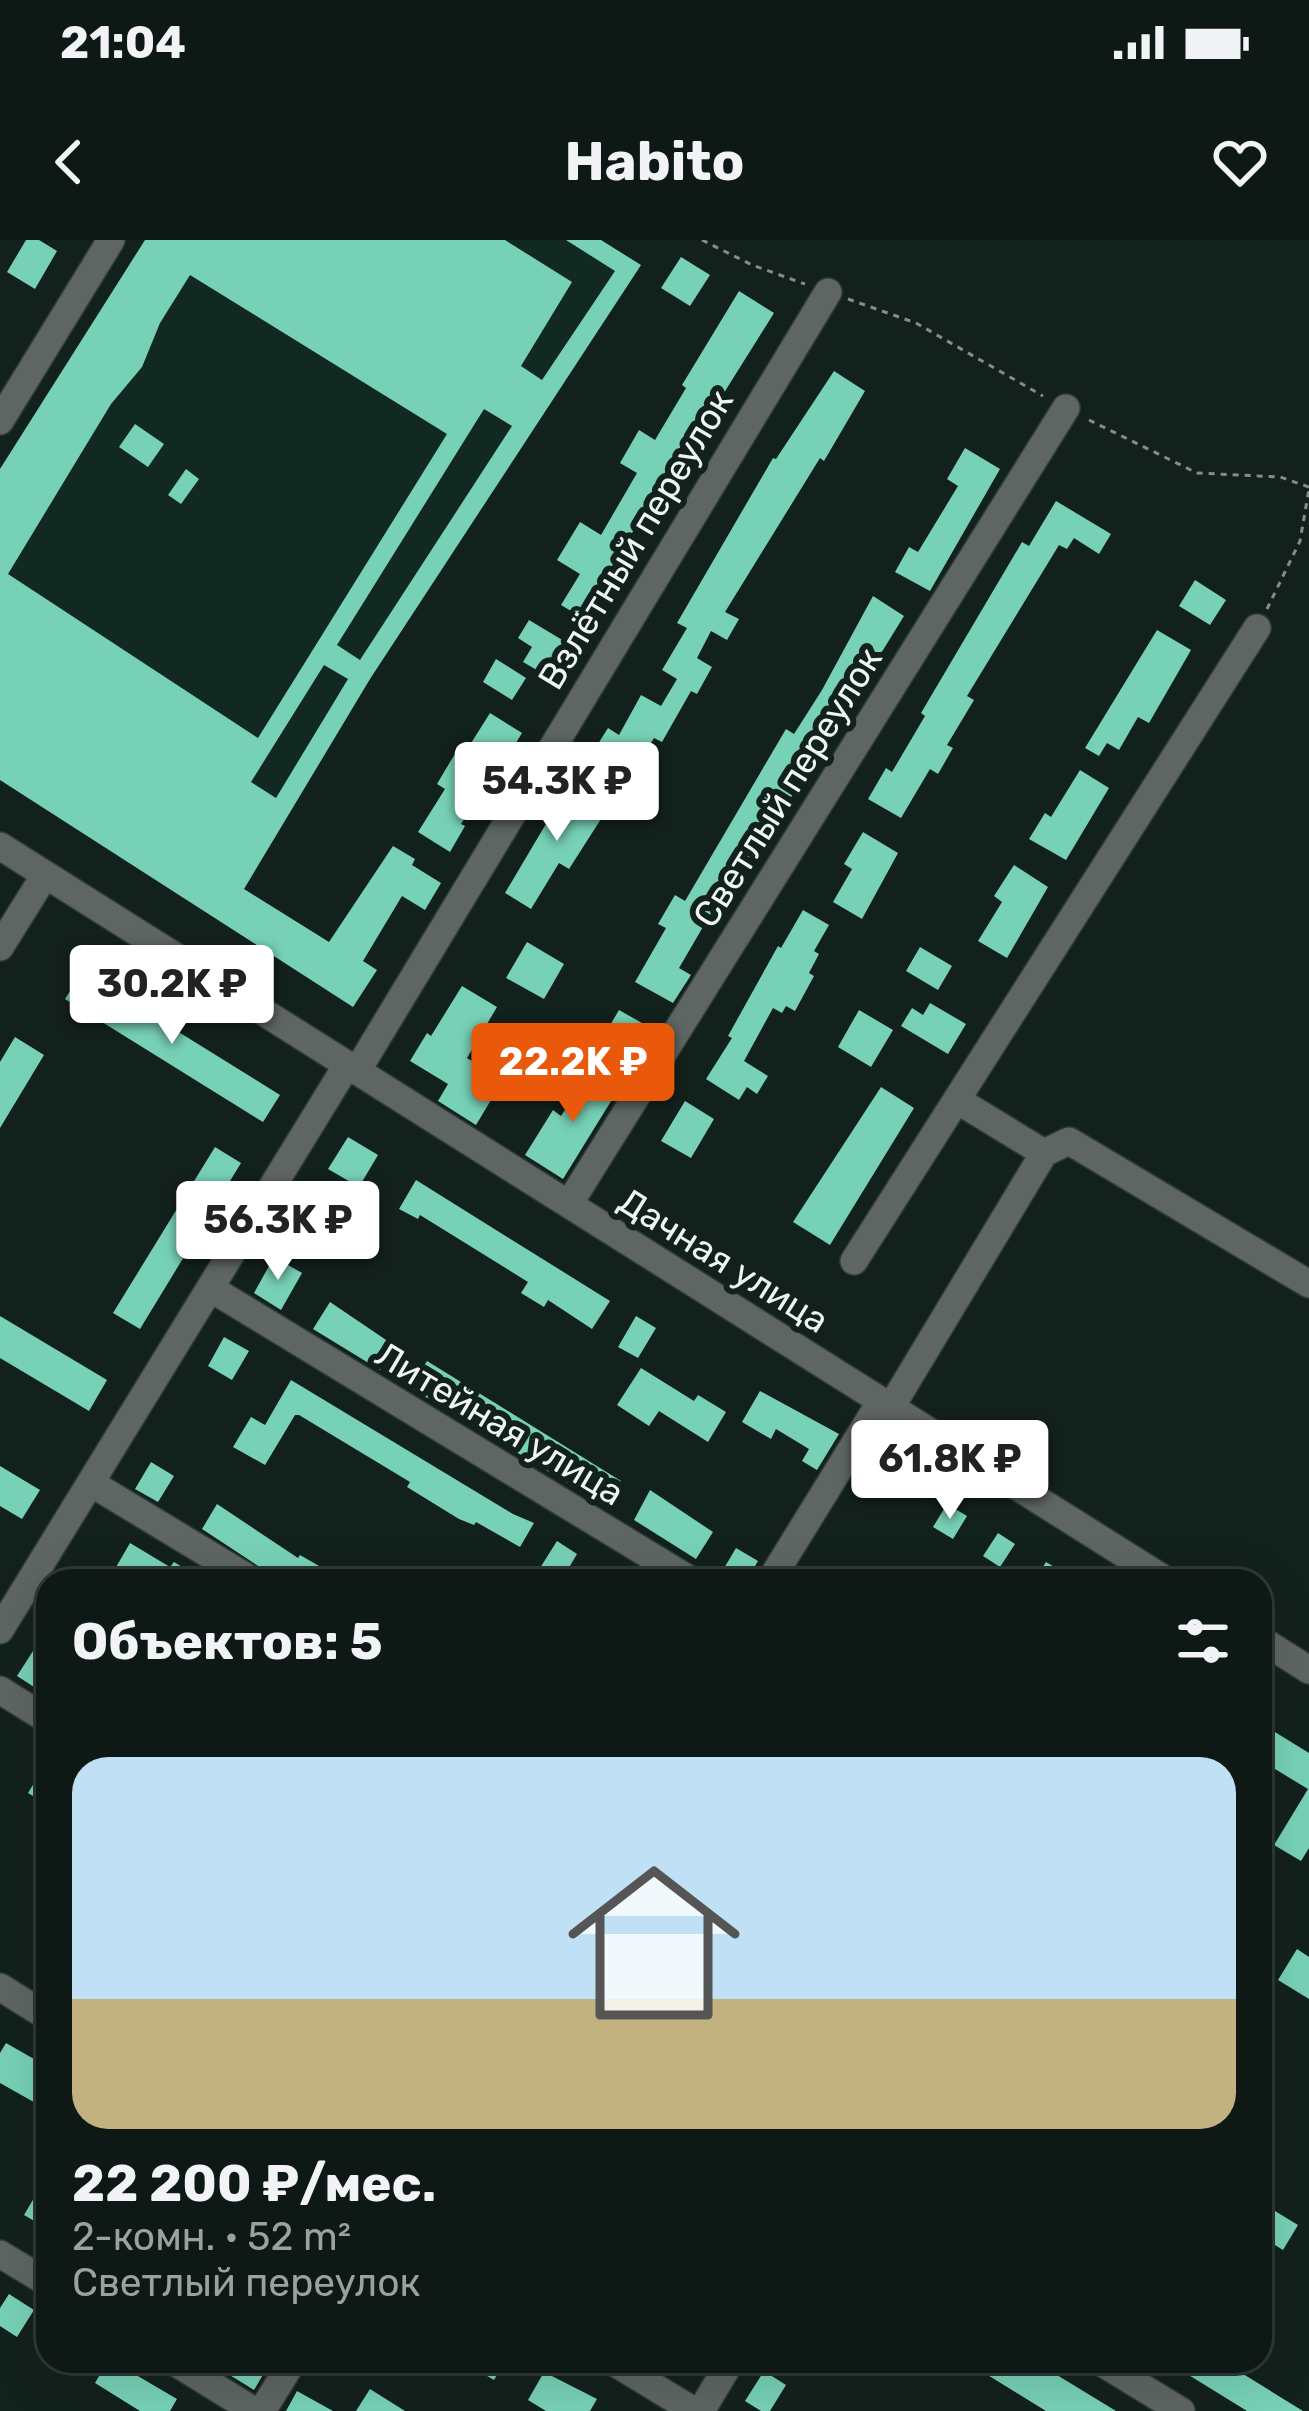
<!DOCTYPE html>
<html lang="ru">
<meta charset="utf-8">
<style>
body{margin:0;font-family:Rubik,sans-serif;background:#17221f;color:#f1f3f6;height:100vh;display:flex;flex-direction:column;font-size:45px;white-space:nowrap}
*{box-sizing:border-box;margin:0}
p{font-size:39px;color:#9ba0a1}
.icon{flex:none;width:66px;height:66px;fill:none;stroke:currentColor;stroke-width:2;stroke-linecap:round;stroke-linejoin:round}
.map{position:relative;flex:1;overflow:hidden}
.details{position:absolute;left:36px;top:1329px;width:1236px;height:804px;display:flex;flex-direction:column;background:#0e1916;border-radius:36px;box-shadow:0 12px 48px #0002,0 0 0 3px #2e3835}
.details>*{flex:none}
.price{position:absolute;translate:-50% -102px;padding:0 27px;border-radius:12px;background:#fff;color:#222;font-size:39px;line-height:78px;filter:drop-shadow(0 3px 6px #0008)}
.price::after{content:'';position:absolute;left:50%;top:72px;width:36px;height:27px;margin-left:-18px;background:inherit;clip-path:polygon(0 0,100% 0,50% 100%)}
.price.on{background:#ea580c;color:#fff}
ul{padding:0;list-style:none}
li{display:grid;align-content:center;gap:24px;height:636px;padding:0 36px}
li span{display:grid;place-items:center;height:372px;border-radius:36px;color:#555}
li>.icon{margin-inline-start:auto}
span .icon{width:216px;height:216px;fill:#fffc;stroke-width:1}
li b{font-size:51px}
h2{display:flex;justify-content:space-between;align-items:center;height:144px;padding:0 36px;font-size:51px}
.status{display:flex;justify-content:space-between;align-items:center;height:84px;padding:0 60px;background:#0e1916;direction:ltr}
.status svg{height:33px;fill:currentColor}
header{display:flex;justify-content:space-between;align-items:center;height:156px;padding:0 36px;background:#0e1916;font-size:54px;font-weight:700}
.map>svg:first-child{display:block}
.built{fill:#122922}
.building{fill:#77d1b7;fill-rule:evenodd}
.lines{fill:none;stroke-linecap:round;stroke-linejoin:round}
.minor-casing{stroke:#2d3b37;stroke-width:30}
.path{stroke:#838e8b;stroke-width:3;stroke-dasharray:6 6;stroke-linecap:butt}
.minor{stroke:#5e6563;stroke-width:27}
.labels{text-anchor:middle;stroke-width:12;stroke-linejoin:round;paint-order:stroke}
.street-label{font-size:36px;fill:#edf6f3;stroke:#13211d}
</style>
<div class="status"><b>21:04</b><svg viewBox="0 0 49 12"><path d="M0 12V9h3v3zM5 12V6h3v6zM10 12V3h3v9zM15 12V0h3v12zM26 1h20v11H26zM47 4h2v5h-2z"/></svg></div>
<header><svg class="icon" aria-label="back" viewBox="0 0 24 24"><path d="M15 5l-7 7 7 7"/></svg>Habito<svg class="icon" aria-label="heart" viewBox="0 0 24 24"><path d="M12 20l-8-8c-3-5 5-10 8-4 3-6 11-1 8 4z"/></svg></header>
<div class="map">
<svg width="1309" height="2171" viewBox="0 0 1309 2171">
<rect width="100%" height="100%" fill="#13211d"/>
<path class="built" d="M 145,0 L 601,0 L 641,25 L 370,439 L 224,682 L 0,540 L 0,229 Z"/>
<path class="building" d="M 26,0 L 39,0 L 57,11 L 35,49 L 7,32 Z
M 145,0 L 505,0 L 572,42 L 521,126 L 542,140 L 615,31 L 566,0 L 601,0 L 641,25 L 370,439 L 244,649 L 329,702 L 393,606 L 415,619 L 412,625 L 441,643 L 425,670 L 402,656 L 363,721 L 377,730 L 353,767 L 0,540 L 0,229 ZM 190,35 L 447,194 L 258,498 L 8,334 L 111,164 L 142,127 L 160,83 ZM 484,169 L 512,186 L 360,420 L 337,405 ZM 324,425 L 348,439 L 276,558 L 251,542 Z
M 681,17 L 710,35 L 690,66 L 661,48 Z
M 739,51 L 774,73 L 695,199 L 688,194 L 651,256 L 660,262 L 643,292 L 635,288 L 597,351 L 612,359 L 596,386 L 561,365 L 580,334 L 557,320 L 580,282 L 601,295 L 637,233 L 620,223 L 639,190 L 655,200 L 686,148 L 682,145 Z
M 834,131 L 865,151 L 824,221 L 820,218 L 725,372 L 739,379 L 727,400 L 711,391 L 697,418 L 712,427 L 697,454 L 691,451 L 662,502 L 654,498 L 631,536 L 593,512 L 608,488 L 619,495 L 641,455 L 661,466 L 677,439 L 662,430 L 687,388 L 677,383 L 773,218 L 776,219 Z
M 135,184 L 164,204 L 148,227 L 119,207 Z
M 965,208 L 1000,229 L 930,351 L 895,332 L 909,307 L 918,312 L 958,246 L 947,239 Z
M 186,229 L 199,239 L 181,264 L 168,255 Z
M 1056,261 L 1111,294 L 1099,314 L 1074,298 L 1067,309 L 1059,305 L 967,456 L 974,460 L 947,505 L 953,508 L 938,534 L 930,529 L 901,578 L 868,559 L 886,528 L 892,532 L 925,476 L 921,473 L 1022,302 L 1029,306 Z
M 1195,340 L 1226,360 L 1210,385 L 1179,366 Z
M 873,356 L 904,376 L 875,423 L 879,426 L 865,450 L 859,446 L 831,493 L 826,490 L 793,542 L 798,545 L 731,662 L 721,656 L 679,728 L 691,735 L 673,763 L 635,742 L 666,688 L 658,684 L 675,655 L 685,661 L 786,489 L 794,494 L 822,450 Z
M 529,380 L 574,407 L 554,440 L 523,422 L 532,407 L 518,398 Z
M 1157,390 L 1191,410 L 1149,483 L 1138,477 L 1119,510 L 1107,503 L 1099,516 L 1085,508 Z
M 496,419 L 526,438 L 512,460 L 483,442 Z
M 490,473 L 522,493 L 505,521 L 500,518 L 461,584 L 465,586 L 450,612 L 418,592 L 445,549 L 437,544 L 456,512 L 463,516 Z
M 1080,530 L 1109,548 L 1066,620 L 1029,599 L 1045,573 L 1051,577 Z
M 569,545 L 608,568 L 569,629 L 559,623 L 531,669 L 505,653 Z
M 863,592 L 898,613 L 862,679 L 833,662 L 852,629 L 844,624 Z
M 1014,625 L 1048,647 L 1007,718 L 978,701 L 1002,662 L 994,656 Z
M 803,670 L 829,685 L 814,711 L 819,714 L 809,733 L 814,736 L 795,771 L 786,766 L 782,773 L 773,768 L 744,821 L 768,836 L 757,854 L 747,847 L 739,860 L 706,839 L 732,798 L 728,796 L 778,706 L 781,708 Z
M 527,702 L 564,724 L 544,759 L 506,738 Z
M 920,707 L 952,726 L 938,750 L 906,731 Z
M 82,732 L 280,855 L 263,882 L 65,759 Z
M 462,746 L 497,767 L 467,818 L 503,840 L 476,885 L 438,861 L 448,844 L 410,821 L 427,793 L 431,796 Z
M 930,763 L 966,784 L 948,814 L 901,786 L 912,768 L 923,775 Z
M 619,770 L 649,787 L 632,817 L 602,799 Z
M 859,770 L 893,790 L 871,827 L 838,807 Z
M 15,797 L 44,815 L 0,888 L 0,822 Z
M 593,827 L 621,845 L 563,939 L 525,915 L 553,870 L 561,876 Z
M 881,847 L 914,868 L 830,1005 L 793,982 Z
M 685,861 L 714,879 L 691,918 L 661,901 Z
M 348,897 L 378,915 L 359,947 L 328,929 Z
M 215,907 L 241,923 L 140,1089 L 113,1073 Z
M 416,940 L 610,1061 L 592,1089 L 548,1060 L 544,1067 L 521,1053 L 528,1042 L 420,975 L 418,979 L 399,969 Z
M 274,1017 L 302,1033 L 281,1070 L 254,1053 Z
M 330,1062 L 395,1106 L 380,1130 L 313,1089 Z
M 0,1076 L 107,1140 L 89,1171 L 0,1118 Z
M 636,1076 L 656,1088 L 638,1118 L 618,1107 Z
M 224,1097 L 249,1111 L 232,1140 L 208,1126 Z
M 427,1121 L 621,1241 L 608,1264 L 562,1240 L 411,1148 Z
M 641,1128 L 694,1161 L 698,1155 L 726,1172 L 708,1202 L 659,1171 L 649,1186 L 617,1165 Z
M 291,1140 L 513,1274 L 534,1283 L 520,1307 L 476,1282 L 474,1285 L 459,1279 L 407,1247 L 410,1242 L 299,1175 L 295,1175 L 265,1225 L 233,1207 L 251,1177 L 265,1185 Z
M 760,1151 L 839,1194 L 817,1230 L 802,1221 L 809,1209 L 776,1189 L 771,1199 L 742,1182 Z
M 872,1219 L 891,1231 L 876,1256 L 857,1245 Z
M 151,1222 L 174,1236 L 158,1262 L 135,1249 Z
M 0,1226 L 40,1250 L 22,1279 L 0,1266 Z
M 650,1250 L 713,1292 L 696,1319 L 634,1280 Z
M 217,1264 L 298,1318 L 300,1315 L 326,1330 L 320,1341 L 281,1341 L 202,1289 Z
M 947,1264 L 967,1276 L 953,1299 L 933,1287 Z
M 998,1293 L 1015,1304 L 1000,1327 L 983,1316 Z
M 557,1301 L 577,1314 L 561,1341 L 540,1328 Z
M 130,1303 L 170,1327 L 174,1322 L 205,1341 L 108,1341 Z
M 736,1308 L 758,1321 L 746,1341 L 730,1341 L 720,1335 Z
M 1046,1322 L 1078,1341 L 1034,1341 Z
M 33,1411 L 48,1420 L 48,1456 L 17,1436 Z
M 1260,1483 L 1309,1513 L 1309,1608 L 1301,1621 L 1274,1605 L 1308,1549 L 1260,1520 Z
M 48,1520 L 48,1565 L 28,1553 Z
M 1297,1709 L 1309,1717 L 1309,1759 L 1278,1740 Z
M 6,1803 L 48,1827 L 48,1870 L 0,1843 L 0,1813 Z
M 48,1934 L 48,1989 L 24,1975 Z
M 1260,1962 L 1298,1985 L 1283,2010 L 1260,1996 Z
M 9,2054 L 34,2070 L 17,2097 L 0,2086 L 0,2068 Z
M 108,2121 L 120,2121 L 133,2129 L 131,2132 L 177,2159 L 170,2171 L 140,2171 L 95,2143 Z
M 207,2121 L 271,2121 L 254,2150 Z
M 461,2121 L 505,2121 L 494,2140 Z
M 965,2121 L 1034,2121 L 1116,2171 L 1046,2171 Z
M 1166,2121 L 1222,2121 L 1303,2171 L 1247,2171 Z
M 764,2131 L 786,2145 L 770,2171 L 761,2171 L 745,2161 Z
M 544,2132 L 597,2159 L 590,2171 L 546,2171 L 528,2160 Z
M 370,2149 L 405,2171 L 356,2171 Z
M 297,2151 L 333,2171 L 286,2171 Z"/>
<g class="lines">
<defs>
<path id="minor" d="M 0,181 L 111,0
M 0,606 L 1167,1341
M 0,707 L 45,635
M 357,831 L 828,52
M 1044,913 L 1069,901 L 1309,1044
M 569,964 L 1066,168
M 854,1021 L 1257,388
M 210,1048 L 692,1341
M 891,1167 L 1044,913 L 957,860
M 91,1243 L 253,1341
M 770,1341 L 881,1161
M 0,1390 L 347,825
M 1260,1399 L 1309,1430
M 0,1450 L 48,1480
M 0,1747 L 48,1777
M 0,2014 L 48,2043
M 173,2121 L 254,2171
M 612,2121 L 694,2171
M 1099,2121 L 1181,2171
M 262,2171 L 293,2121
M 701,2171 L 731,2121"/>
</defs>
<use href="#minor" class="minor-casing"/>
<path class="path" d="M 702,0 L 752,25 L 805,44
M 848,59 L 916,83 L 1043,156
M 1089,180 L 1197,233 L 1280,237 L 1309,247
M 1267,369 L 1300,301 L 1309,249"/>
<use href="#minor" class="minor"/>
</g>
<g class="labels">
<g class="street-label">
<text transform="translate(635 299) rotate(-59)" y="13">Взлётный переулок</text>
<text transform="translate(787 547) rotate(-58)" y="13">Светлый переулок</text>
<text transform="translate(724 1020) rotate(32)" y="13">Дачная улица</text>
<text transform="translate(500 1183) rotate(31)" y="13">Литейная улица</text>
</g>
</g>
</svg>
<b class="price" style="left:557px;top:604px">54.3K ₽</b>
<b class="price" style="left:172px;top:807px">30.2K ₽</b>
<b class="price on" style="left:573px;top:885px">22.2K ₽</b>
<b class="price" style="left:278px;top:1043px">56.3K ₽</b>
<b class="price" style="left:950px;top:1282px">61.8K ₽</b>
<section class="details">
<h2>Объектов: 5<svg class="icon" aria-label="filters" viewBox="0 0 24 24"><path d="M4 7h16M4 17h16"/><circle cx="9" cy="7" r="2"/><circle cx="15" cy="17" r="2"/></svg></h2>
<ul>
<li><span style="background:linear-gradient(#bfe0f5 65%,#c2b280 0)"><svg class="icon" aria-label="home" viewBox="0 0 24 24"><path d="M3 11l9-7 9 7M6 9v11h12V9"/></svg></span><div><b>22 200 ₽/мес.</b><p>2-комн. · 52 m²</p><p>Светлый переулок</p></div></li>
</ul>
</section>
</div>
